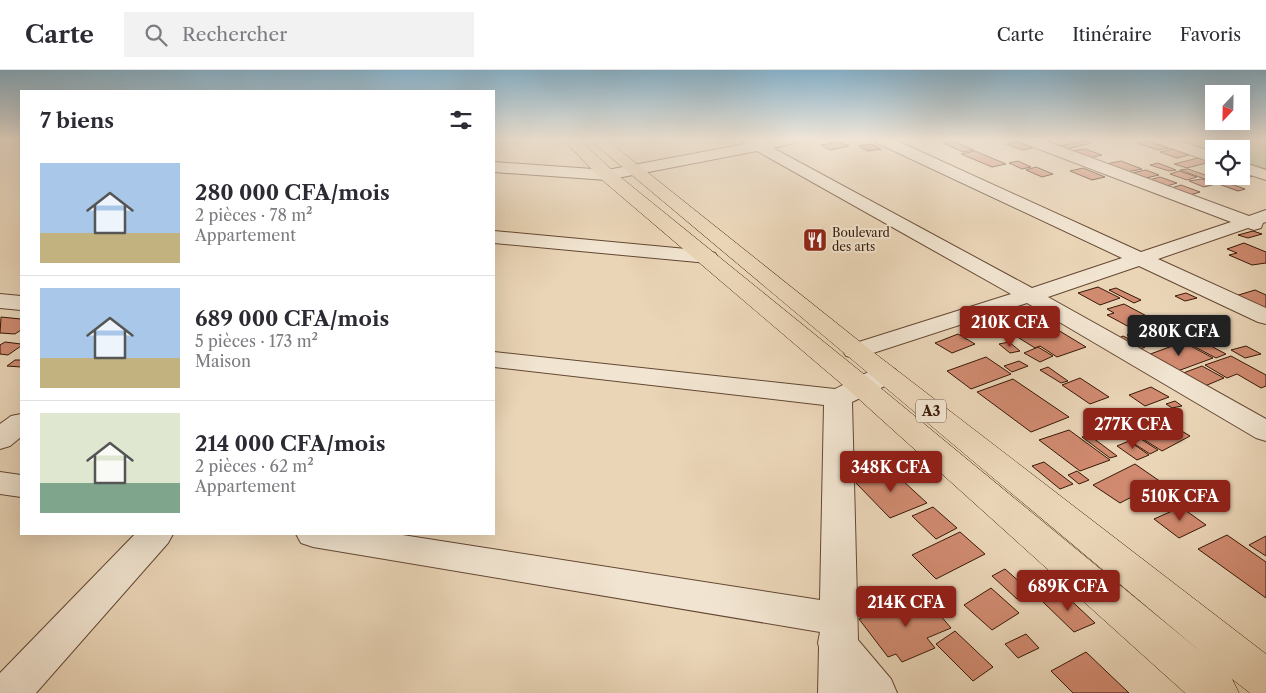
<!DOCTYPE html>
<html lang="fr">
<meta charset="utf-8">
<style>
body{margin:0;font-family:"Libre Caslon Text",serif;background:#f2f2f3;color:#2b2b33;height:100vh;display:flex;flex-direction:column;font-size:19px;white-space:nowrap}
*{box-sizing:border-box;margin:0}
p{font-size:16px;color:#7c7c81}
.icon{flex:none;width:28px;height:28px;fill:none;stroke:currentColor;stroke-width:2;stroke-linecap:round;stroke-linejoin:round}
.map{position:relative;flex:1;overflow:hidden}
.details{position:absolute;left:20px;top:20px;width:475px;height:445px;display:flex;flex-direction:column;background:#fff;border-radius:0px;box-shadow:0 5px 20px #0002}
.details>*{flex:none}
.needle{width:32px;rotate:202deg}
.controls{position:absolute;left:1205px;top:15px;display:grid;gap:10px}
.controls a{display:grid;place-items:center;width:45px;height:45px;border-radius:0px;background:#fff;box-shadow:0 5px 20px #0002;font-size:25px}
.price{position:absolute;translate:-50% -42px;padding:0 11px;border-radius:5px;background:#8f2418;color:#fff;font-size:16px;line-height:32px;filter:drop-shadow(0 1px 2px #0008)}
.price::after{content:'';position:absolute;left:50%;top:30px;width:15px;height:11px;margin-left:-8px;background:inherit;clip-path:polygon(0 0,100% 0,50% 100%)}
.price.on{background:#222;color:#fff}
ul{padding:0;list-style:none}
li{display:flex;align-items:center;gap:15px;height:125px;padding:0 20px}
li+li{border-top:1px solid #e1e1e2}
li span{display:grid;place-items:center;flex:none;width:140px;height:100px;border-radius:0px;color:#555}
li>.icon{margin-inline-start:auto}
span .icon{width:60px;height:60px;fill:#fffc;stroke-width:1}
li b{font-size:21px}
h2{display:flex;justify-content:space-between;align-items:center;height:60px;padding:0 20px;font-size:21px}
header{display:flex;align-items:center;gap:30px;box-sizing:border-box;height:70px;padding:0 25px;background:#fff;border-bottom:1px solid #e1e1e2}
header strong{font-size:24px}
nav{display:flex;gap:28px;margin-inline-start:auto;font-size:18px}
.search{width:350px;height:45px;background:#f2f2f3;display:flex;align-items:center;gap:12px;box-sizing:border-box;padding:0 18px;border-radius:0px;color:#7c7c81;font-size:19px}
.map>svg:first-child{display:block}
.green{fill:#b7bd8e;stroke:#786a4a}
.building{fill:#d08a70;stroke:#381805}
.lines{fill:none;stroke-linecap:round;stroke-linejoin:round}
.minor-casing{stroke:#644732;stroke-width:2}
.highway-casing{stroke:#381805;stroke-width:1}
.minor{fill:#f1e4d0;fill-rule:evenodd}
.highway{fill:#ead5b7;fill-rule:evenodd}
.labels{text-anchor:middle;stroke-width:4;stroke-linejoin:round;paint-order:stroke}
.far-poi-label{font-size:12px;fill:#381805;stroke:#f1e4d0;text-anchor:start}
.shield{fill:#f1e4d0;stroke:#705542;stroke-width:1}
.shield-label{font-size:14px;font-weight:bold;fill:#381805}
</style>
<header>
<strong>Carte</strong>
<div class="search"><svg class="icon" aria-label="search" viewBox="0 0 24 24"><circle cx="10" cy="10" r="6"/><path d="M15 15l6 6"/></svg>Rechercher</div>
<nav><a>Carte</a><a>Itinéraire</a><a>Favoris</a></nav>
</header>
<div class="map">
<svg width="1266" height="623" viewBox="0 0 1266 623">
<rect width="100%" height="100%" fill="#ead5b7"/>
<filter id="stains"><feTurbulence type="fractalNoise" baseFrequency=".004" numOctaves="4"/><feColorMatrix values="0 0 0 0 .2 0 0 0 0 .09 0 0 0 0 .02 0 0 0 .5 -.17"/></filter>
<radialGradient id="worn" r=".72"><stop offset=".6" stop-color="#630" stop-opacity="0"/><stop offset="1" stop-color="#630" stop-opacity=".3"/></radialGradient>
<path class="green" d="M 1178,70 L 1266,70 L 1266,99 L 1241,91 L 1241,79 L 1214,79 L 1214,82 Z"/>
<path class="building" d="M 953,71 L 974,80 L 963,82 L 943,73 Z
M 1016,71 L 1032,78 L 1022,80 L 1006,74 Z
M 1084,71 L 1091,73 L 1067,79 L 1060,76 Z
M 1147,71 L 1168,78 L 1158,80 L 1137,73 Z
M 839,72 L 849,76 L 830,80 L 821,75 Z
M 871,74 L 881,79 L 868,81 L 859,76 Z
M 1085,79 L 1102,85 L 1089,88 L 1072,81 Z
M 1172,79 L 1189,85 L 1177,88 L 1160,82 Z
M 975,81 L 1006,94 L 992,97 L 961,84 Z
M 1198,88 L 1210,92 L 1187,98 L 1174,94 Z
M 1018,91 L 1031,97 L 1022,99 L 1009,93 Z
M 1121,91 L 1142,99 L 1127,102 L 1106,94 Z
M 1158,93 L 1176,100 L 1169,101 L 1150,95 Z
M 1036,97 L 1053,104 L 1042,107 L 1026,100 Z
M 1083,98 L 1105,107 L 1092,110 L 1070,101 Z
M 1188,99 L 1245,119 L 1238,121 L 1180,100 Z
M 1146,100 L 1159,105 L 1146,108 L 1132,103 Z
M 1179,101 L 1197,107 L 1187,110 L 1170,104 Z
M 1241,103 L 1253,106 L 1233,112 L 1217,106 L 1241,106 Z
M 1160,107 L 1177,113 L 1167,116 L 1149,110 Z
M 1202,109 L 1216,114 L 1204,117 L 1189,111 Z
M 1181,115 L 1200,122 L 1190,125 L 1171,118 Z
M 1253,161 L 1262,164 L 1248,168 L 1238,165 Z
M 1244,173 L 1266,182 L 1266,193 L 1252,195 L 1229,185 L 1237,183 L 1227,179 Z
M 1098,217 L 1120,228 L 1100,235 L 1078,223 Z
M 1116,218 L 1141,230 L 1134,233 L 1109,220 Z
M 1255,220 L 1266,225 L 1266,243 L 1232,227 Z
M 1186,223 L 1197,228 L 1185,231 L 1175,226 Z
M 1124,234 L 1156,251 L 1133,259 L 1107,245 L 1114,243 L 1107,239 Z
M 1,247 L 21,249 L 21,260 L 15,264 L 0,263 Z
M 1167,253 L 1226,284 L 1216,288 L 1157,257 Z
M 1188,253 L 1208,264 L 1200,267 L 1179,256 Z
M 1053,257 L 1086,277 L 1057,287 L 1040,276 L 1035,278 L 1019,268 Z
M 1143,259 L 1154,265 L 1138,271 L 1127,265 Z
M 958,264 L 975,274 L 952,283 L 935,273 Z
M 1123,266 L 1145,277 L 1136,281 L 1115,270 Z
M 5,272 L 21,274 L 21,276 L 8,285 L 0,284 L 0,275 Z
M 1009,272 L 1020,281 L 1010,283 L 999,274 Z
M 1183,272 L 1213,288 L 1175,302 L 1145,286 Z
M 1246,276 L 1261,284 L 1245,288 L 1231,280 Z
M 1038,277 L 1053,286 L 1040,292 L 1024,283 Z
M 1231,286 L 1266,305 L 1266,316 L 1261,318 L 1237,304 L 1227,308 L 1205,295 Z
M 986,287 L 1011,304 L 971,319 L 947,301 Z
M 15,290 L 21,290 L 21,297 L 7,296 Z
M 1019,291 L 1028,296 L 1012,302 L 1004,296 Z
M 1202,296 L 1224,308 L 1200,318 L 1178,305 Z
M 1048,297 L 1068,311 L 1061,313 L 1040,300 Z
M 1080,308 L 1109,327 L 1090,334 L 1062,315 Z
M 1013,309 L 1069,347 L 1031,362 L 977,322 Z
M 1151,317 L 1169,327 L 1145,336 L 1129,325 Z
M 1175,331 L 1182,336 L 1172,338 L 1166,334 Z
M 1170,354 L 1190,366 L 1162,381 L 1143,369 Z
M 1124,358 L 1135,365 L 1126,369 L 1115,362 Z
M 1069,360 L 1110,390 L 1080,401 L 1039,370 Z
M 1089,365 L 1117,386 L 1110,388 L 1082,367 Z
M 1141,369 L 1158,380 L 1150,384 L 1133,373 Z
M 1129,371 L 1149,385 L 1137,390 L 1117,376 Z
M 1044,392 L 1073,414 L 1060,419 L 1032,396 Z
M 1135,394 L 1161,412 L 1120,433 L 1093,415 Z
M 890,399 L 927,433 L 890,448 L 855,412 Z
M 1077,401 L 1089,410 L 1079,414 L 1068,405 Z
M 933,437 L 957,458 L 936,469 L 912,446 Z
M 1181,437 L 1206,455 L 1179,468 L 1154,449 Z
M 960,462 L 985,484 L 936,509 L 912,485 Z
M 1227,465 L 1266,492 L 1266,528 L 1198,479 Z
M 1266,466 L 1266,486 L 1249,475 Z
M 1005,499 L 1031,522 L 1017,529 L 992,506 Z
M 991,518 L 1019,543 L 992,560 L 964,535 Z
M 1061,521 L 1095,553 L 1074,562 L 1042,531 Z
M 922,524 L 951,558 L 927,568 L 935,578 L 902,592 L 896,584 L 888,587 L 859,549 Z
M 955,561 L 993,597 L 973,611 L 936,574 Z
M 1026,564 L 1039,578 L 1018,588 L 1005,574 Z
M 1086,582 L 1129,623 L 1073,623 L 1051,601 Z"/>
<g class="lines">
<defs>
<path id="minor" d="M 741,70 L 797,70 L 795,73 L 773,78 L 1032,218 L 1122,188 L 877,73 L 875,70 L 895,70 L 1141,182 L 1231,152 L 1023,73 L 1021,70 L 1043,70 L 1249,146 L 1266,140 L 1266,152 L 1263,153 L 1261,158 L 1254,160 L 1248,158 L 1158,189 L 1266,238 L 1266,254 L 1258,252 L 1139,196 L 1048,227 L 1266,349 L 1266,371 L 1256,368 L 1027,233 L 864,286 L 855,288 L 846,286 L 843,281 L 846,276 L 1011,224 L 757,81 L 607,110 L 494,102 L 494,92 L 607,100 L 745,74 Z
M 1155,70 L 1178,70 L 1214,83 L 1214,93 L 1157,73 Z
M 1241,92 L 1266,100 L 1266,110 L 1241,102 Z
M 494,161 L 708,181 L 715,183 L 718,187 L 715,191 L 708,193 L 494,173 Z
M 0,224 L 21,226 L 21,240 L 0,238 Z
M 494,282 L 835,319 C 853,311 875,294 895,299 L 899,305 L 895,311 L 852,332 L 858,570 L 891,609 L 897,623 L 818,623 L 819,577 L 818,573 L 820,562 L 313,477 L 301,473 L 296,464 L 396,464 L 820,530 L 824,335 L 494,297 Z
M 21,344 L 21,367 L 10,376 L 0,379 L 0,354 L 11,346 Z
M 0,402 L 21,405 L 21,427 L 0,424 Z
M 135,464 L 173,464 L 168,473 L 36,623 L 0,623 L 0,603 Z"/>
<path id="highway" d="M 564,70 L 580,70 L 613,101 L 871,310 L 1201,582 L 590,70 L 607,70 L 864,275 L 1266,584 L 1266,623 L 1250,623 L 1232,609 L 1239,623 L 1185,623 L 851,322 L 601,109 Z"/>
</defs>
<use href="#minor" class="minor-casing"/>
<use href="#highway" class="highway-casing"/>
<use href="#minor" class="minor"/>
<use href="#highway" class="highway"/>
</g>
<linearGradient id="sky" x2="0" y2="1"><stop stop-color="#88b6d1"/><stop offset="0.44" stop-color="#f6ecdf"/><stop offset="1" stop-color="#f6ecdf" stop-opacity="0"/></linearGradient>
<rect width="1266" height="158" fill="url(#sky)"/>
<defs>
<symbol id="restaurant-square" viewBox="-11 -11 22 22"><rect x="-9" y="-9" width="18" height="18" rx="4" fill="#8f2418" stroke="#f1e4d0"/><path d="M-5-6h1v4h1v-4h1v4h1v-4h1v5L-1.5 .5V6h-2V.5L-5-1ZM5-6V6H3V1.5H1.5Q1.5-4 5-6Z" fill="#fff"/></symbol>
</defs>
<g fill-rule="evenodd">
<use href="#restaurant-square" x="801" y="156" width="28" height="28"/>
</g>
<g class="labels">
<g class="far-poi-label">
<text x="832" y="167">Boulevard<tspan x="832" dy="14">des arts</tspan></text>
</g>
<rect class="shield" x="916" y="329.5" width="30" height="23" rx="4"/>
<g class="shield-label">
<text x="931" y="346">A3</text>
</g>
</g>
<rect width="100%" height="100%" filter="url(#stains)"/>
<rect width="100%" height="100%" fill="url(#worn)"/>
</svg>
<div class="controls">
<a><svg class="needle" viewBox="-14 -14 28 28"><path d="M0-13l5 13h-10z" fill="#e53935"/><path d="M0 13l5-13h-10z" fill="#7c7c81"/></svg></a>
<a><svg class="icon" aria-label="locate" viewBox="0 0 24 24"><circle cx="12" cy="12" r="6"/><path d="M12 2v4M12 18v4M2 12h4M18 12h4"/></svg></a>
</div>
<b class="price" style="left:1010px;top:278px">210K CFA</b>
<b class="price on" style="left:1179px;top:287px">280K CFA</b>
<b class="price" style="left:1133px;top:380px">277K CFA</b>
<b class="price" style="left:891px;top:423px">348K CFA</b>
<b class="price" style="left:1180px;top:452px">510K CFA</b>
<b class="price" style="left:1068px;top:542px">689K CFA</b>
<b class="price" style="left:906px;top:558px">214K CFA</b>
<section class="details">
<h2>7 biens<svg class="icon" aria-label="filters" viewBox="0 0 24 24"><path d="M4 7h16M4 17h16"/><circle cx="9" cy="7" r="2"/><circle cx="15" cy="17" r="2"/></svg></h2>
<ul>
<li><span style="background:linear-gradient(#a9c7e8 70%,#c2b280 0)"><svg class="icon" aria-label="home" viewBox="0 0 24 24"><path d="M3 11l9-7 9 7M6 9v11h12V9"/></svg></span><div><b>280 000 CFA/mois</b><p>2 pièces · 78 m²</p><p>Appartement</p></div></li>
<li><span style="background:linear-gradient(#a9c7e8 70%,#c2b280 0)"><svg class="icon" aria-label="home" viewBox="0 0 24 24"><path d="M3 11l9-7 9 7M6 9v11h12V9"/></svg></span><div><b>689 000 CFA/mois</b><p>5 pièces · 173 m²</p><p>Maison</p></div></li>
<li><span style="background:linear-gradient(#dfe7d0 70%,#7fa58c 0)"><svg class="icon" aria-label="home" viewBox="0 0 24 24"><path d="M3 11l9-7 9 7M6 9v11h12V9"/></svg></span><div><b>214 000 CFA/mois</b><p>2 pièces · 62 m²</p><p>Appartement</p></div></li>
</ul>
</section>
</div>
